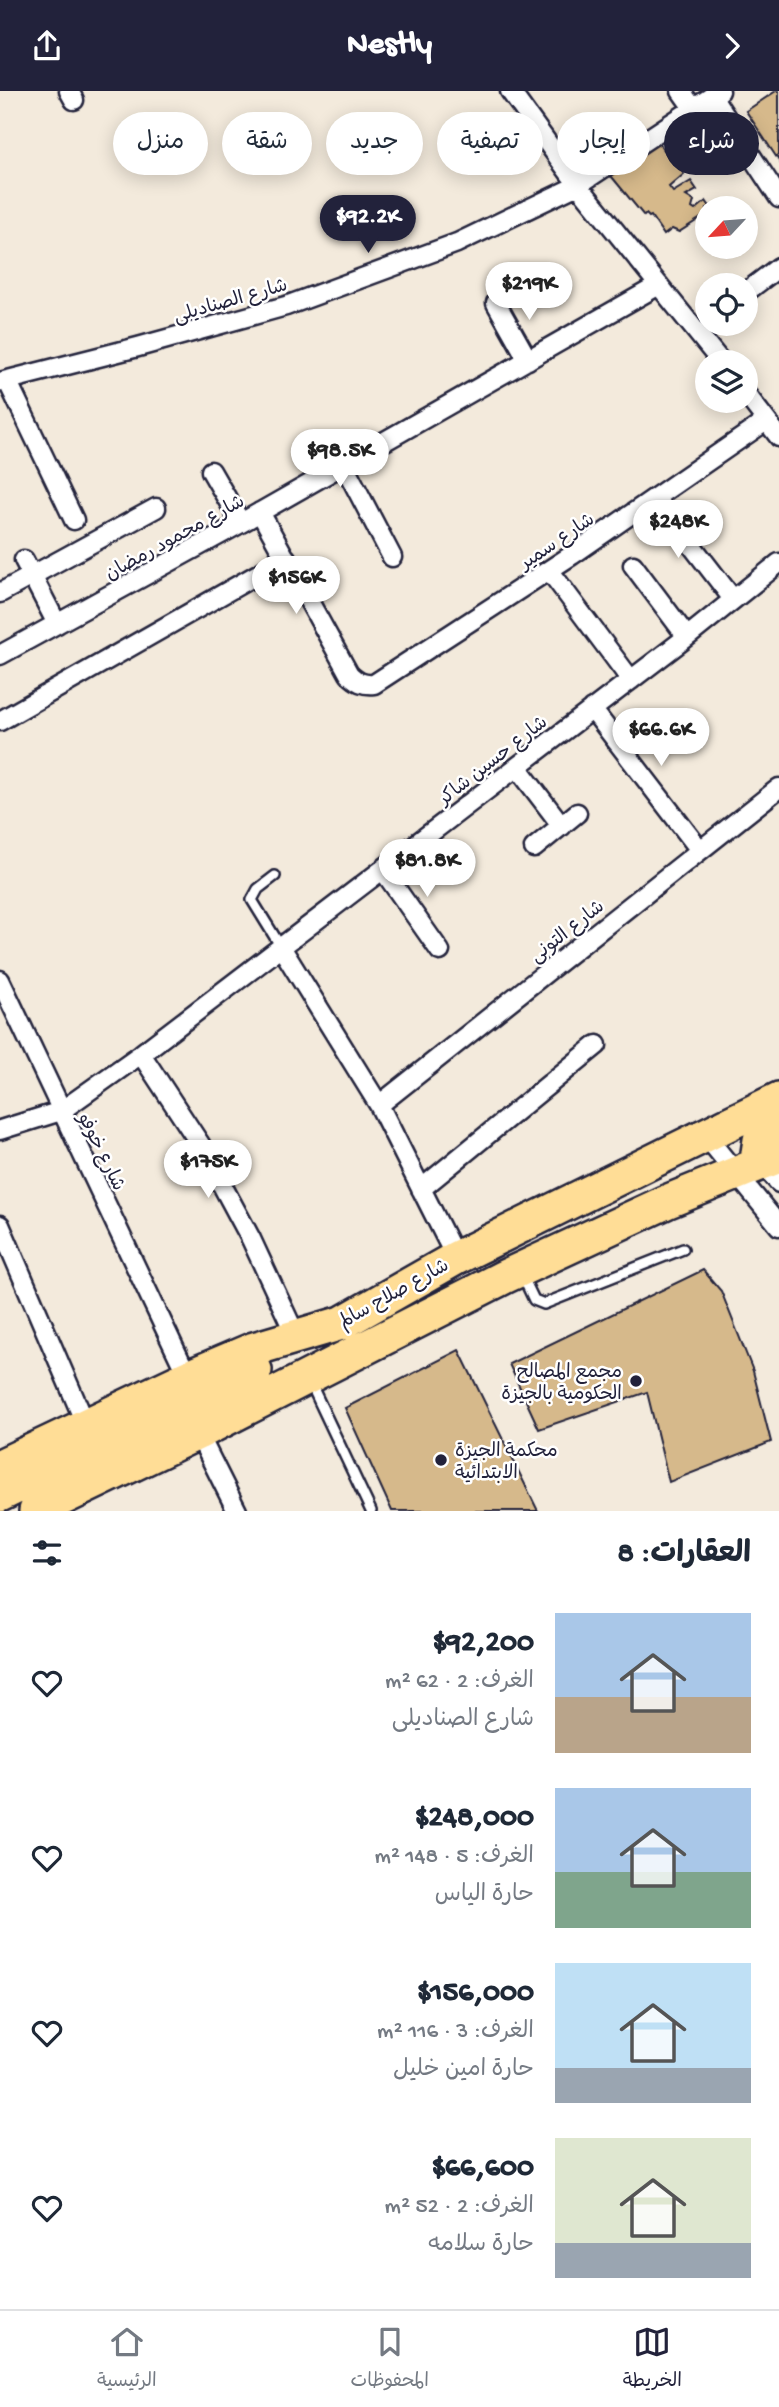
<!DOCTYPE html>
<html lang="ar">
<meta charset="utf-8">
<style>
body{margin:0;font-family:"Gochi Hand","Playpen Sans Arabic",sans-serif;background:#f6f6f7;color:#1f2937;direction:rtl;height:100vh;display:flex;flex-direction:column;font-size:26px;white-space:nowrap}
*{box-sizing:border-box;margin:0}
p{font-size:23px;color:#747a83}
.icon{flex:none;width:38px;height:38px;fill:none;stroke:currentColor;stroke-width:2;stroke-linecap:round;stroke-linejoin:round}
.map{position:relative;height:1420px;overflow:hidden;direction:ltr}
.sheet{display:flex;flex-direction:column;background:#fff;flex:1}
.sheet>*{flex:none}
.banner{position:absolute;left:21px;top:21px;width:738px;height:63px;direction:rtl;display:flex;gap:14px}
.needle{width:46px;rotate:244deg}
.buttons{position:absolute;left:695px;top:105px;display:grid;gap:14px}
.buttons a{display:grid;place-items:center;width:63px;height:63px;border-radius:50%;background:#fff;box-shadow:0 4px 18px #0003;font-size:35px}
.price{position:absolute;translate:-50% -60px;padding:0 16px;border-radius:24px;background:#fff;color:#222;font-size:23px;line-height:46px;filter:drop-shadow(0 2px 4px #0008)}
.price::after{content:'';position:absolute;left:50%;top:42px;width:21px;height:16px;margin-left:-10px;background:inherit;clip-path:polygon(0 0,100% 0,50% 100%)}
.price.on{background:#22223b;color:#fff}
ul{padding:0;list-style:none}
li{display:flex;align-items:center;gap:21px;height:175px;padding:0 28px}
li span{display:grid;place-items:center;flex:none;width:196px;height:140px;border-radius:0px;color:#555}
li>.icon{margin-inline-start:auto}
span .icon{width:84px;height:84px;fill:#fffc;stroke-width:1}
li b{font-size:30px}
h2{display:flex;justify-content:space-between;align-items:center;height:84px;padding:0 28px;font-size:30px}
.pill{padding:0 24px;border-radius:32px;background:#fff;box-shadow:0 4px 18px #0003;font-size:24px;line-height:63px}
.pill.on{background:#22223b;color:#fff}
header{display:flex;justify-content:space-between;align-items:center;height:91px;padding:0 28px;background:#22223b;color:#fff;font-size:32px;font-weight:800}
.dock{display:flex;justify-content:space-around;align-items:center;height:98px;border-top:2px solid #e0e1e3;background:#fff;font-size:19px;color:#747a83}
.dock a{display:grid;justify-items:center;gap:4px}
.dock .on{color:#22223b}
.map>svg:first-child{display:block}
.building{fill:#d6b98b;stroke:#22223b;stroke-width:2}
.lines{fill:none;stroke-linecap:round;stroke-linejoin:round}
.lane-casing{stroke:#22223b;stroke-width:14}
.street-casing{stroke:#22223b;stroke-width:23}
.highway-casing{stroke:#22223b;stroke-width:38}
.lane{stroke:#fff;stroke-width:9}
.street{stroke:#fff;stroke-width:18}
.highway{stroke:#ffdd96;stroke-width:33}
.poi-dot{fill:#22223b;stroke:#fff;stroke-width:2.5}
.labels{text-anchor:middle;stroke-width:5;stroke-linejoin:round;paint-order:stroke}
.street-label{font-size:19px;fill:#22223b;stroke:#fff}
.poi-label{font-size:19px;fill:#22223b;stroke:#fff;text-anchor:end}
</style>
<header><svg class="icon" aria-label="forward" viewBox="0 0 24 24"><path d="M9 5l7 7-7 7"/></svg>Nestly<svg class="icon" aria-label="share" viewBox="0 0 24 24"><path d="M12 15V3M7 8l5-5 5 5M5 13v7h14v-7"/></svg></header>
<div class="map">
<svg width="779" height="1420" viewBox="0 0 779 1420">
<rect width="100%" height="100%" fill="#f3eadc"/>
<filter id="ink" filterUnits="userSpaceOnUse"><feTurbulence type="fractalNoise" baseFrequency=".0143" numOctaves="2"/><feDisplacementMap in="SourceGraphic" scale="14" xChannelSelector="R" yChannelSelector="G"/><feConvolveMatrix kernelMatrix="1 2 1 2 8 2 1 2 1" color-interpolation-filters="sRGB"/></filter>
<g filter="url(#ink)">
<path class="building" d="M 776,0 L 779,0 L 779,70 L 746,20 Z
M 656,49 L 684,83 L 669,96 L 673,101 L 691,90 L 697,99 L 686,105 L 694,110 L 692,117 L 695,119 L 706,110 L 711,117 L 707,117 L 707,123 L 679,141 L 672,138 L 664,144 L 651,125 L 649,126 L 646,123 L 644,125 L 612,86 L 608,85 L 610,78 Z
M 703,1179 L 721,1200 L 753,1280 L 771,1351 L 669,1391 L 647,1301 L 539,1338 L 509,1273 Z
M 459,1259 L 538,1420 L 392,1420 L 345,1317 Z"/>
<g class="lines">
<defs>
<path id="lane" d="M 275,785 L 258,798 L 252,809 L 281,856
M 522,1184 L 534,1209 L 544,1213 L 683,1158
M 310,1291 L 371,1420"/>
<path id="street" d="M 69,0 L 74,9
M 510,0 L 578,94 L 721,271
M 681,0 L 693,17
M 712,5 L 779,107
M 746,201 L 779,176
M 496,212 L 528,269
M 7,289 L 74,429
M 0,291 L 138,256 L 286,215 L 457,152 L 578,94 L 720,0
M 746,303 L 779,346
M 344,374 L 392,466
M 211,380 L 241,432
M 655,407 L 733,508
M 260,421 L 349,583 C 357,591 363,594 374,593 L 572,464 L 766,330
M 24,469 L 57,533
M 633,474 L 687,546
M 549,479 L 631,589
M 0,502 L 156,417
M 0,564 L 241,432 L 659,194
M 592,618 L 700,759
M 0,630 L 286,467
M 517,676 L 562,735
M 534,757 L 577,722
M 383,779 L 440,860
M 281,856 L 379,1014 L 456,1167
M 0,889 L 188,1286
M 141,963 L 200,1053 L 251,1148 L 296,1245
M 379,1014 L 779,697
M 0,1039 L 61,1020 L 141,963 L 687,546 L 779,472
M 705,1044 L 779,1135
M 762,1072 L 779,1092
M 421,1098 L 597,954
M 0,1134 L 86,1334
M 198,1342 L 237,1420"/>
<path id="highway" d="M 762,1072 L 758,1062 L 760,1049 L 779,1036
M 0,1375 L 188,1286 L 254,1258 L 342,1232 L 456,1167 L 779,1008
M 0,1404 L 255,1279
M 36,1420 L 198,1342 L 504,1186 L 666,1111 L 779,1065"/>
</defs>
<use href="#lane" class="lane-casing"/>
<use href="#street" class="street-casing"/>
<use href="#highway" class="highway-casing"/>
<use href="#lane" class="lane"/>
<use href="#street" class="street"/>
<use href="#highway" class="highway"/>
</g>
</g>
<g class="poi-dot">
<circle cx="636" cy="1290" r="7"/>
<circle cx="441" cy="1369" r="7"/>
</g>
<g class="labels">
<g class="street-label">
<text transform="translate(230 208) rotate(-16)" y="7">شارع الصناديلى</text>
<text transform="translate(174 445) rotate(-29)" y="7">شارع محمود رمضان</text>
<text transform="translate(556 449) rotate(-34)" y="7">شارع سمير</text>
<text transform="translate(492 668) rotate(-38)" y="7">شارع حسين شاكر</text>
<text transform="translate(566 839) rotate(-38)" y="7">شارع التونى</text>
<text transform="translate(103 1060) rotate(64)" y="7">شارع خوفو</text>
<text transform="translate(393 1201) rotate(-29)" y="7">شارع صلاح سالم</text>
</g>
<g class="poi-label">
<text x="622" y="1286">مجمع المصالح<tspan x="622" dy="22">الحكومية بالجيزة</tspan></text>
<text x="455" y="1365" text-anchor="start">محكمة الجيزة<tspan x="455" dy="22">الابتدائية</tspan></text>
</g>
</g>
</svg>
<div class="buttons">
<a><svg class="needle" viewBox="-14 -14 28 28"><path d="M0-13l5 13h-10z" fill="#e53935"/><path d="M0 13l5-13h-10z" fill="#747a83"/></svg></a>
<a><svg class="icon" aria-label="locate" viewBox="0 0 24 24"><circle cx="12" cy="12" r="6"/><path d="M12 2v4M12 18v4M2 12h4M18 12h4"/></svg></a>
<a><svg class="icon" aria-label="layers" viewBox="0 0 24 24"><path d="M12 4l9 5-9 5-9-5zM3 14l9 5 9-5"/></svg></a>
</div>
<b class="price on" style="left:368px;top:164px">$92.2K</b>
<b class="price" style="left:529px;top:231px">$219K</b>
<b class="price" style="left:340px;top:398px">$98.5K</b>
<b class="price" style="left:678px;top:469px">$248K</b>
<b class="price" style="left:296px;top:525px">$156K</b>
<b class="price" style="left:661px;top:677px">$66.6K</b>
<b class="price" style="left:427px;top:808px">$81.8K</b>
<b class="price" style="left:208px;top:1109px">$175K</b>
<div class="banner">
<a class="pill on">شراء</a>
<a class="pill">إيجار</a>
<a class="pill">تصفية</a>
<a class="pill">جديد</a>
<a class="pill">شقة</a>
<a class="pill">منزل</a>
</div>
</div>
<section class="sheet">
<h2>العقارات: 8<svg class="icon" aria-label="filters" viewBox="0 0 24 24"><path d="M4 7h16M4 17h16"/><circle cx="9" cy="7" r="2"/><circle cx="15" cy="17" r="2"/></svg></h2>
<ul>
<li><span style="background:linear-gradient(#a9c7e8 60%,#b9a48a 0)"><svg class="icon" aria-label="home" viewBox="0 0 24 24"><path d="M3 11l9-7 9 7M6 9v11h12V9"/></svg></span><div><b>$92,200</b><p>الغرف: 2 · 62 m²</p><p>شارع الصناديلى</p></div><svg class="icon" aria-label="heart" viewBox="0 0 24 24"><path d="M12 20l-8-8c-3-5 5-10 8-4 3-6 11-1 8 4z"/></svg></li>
<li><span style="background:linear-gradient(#a9c7e8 60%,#7fa58c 0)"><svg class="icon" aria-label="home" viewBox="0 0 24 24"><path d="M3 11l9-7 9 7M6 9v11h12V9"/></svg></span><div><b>$248,000</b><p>الغرف: 5 · 148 m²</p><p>حارة الياس</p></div><svg class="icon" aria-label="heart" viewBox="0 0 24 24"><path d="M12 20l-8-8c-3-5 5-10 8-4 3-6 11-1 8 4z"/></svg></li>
<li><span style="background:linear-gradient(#bfe0f5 75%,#9aa5b1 0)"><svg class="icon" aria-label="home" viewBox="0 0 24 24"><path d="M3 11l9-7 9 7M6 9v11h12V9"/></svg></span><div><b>$156,000</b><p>الغرف: 3 · 116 m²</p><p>حارة امين خليل</p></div><svg class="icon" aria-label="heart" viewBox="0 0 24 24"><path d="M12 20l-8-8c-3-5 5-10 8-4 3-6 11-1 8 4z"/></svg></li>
<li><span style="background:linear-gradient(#dfe7d0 75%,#9aa5b1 0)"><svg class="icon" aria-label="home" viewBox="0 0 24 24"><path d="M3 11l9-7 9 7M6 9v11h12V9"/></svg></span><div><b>$66,600</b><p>الغرف: 2 · 52 m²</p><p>حارة سلامه</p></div><svg class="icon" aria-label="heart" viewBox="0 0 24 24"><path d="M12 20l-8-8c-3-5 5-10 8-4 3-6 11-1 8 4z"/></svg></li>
</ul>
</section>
<nav class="dock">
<a class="on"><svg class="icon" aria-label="map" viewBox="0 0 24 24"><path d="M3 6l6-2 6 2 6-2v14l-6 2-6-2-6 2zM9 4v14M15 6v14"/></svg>الخريطة</a>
<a><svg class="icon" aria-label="saved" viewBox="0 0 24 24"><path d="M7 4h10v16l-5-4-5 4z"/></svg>المحفوظات</a>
<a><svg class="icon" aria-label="home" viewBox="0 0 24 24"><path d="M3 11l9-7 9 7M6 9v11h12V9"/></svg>الرئيسية</a>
</nav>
